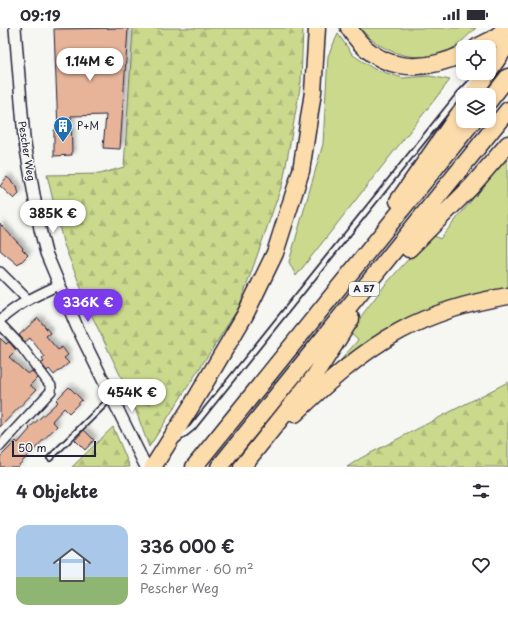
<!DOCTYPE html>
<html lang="de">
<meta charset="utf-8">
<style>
body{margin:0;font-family:"Playpen Sans",sans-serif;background:#f2f2f3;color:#2b2b33;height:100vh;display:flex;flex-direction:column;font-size:15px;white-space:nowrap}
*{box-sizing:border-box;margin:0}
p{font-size:13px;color:#7c7c81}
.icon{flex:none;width:22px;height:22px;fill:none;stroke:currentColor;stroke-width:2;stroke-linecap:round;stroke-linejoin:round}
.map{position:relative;height:439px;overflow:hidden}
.details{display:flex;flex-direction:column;background:#fff;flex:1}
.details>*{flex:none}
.tools{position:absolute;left:456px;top:12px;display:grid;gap:8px}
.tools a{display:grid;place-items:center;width:40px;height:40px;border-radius:8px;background:#fff;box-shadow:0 2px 6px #0003;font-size:20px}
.scale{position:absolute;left:12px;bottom:10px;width:84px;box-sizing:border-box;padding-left:4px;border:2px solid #22223b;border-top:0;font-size:11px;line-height:14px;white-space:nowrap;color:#22223b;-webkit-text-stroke:3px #f6f6f2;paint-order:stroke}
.price{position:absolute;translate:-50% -34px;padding:0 9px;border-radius:14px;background:#fff;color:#222;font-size:13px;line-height:26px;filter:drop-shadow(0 1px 2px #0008)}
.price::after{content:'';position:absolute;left:50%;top:24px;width:12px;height:9px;margin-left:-6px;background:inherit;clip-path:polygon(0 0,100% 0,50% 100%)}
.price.current{background:#7c3aed;color:#fff}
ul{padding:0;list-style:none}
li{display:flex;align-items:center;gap:12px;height:100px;padding:0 16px}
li+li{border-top:1px solid #e1e1e2}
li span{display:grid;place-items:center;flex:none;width:112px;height:80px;border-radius:12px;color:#555}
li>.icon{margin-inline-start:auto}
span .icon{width:48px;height:48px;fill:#fffc;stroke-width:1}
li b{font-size:17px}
h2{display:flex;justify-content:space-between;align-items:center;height:48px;padding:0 16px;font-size:17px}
.status{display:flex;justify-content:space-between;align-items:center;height:28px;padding:0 20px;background:#fff;direction:ltr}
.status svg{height:11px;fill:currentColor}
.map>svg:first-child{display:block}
.green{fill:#cbd98d;stroke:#767e64}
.forest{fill:url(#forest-firs);stroke:#767e64}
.building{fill:#e7b49a;stroke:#22223b;filter:url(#shadow)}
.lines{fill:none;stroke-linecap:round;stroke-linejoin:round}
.service-casing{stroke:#22223b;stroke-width:8}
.minor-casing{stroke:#22223b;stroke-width:12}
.tertiary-casing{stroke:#22223b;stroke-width:14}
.motorway-casing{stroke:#22223b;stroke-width:19}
.service{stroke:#f6f6f2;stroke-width:4.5}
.minor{stroke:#f6f6f2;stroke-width:9}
.tertiary{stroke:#f6f6f2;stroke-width:11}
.motorway{stroke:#fddcac;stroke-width:16}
.labels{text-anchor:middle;stroke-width:3;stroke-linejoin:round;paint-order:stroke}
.shield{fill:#f6f6f2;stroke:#626272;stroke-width:1}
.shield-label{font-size:9px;font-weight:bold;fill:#22223b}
.poi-label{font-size:10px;fill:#22223b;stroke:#f6f6f2;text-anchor:start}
.street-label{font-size:10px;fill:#22223b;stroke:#f6f6f2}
</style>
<div class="status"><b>09:19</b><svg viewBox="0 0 49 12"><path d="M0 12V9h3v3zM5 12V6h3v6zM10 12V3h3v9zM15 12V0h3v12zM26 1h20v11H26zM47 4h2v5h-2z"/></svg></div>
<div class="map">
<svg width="508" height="439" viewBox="0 0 508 439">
<defs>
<pattern id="forest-firs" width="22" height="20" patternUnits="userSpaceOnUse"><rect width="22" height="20" fill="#cbd98d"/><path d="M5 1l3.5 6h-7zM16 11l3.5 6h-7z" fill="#aeba7b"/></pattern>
<filter id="shadow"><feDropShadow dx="3.5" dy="-3.5" stdDeviation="2" flood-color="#0004"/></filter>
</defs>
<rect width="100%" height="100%" fill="#f6f6f2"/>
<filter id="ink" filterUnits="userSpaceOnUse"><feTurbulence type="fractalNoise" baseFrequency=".025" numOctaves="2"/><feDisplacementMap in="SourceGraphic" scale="8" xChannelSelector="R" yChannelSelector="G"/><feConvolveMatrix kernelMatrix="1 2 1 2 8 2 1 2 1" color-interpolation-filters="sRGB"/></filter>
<g filter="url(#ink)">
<path class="green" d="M 360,0 L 476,0 C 469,6 462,14 455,19 C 424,39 382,27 360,0 Z
M 338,6 L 353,27 L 374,41 L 403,50 L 430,48 L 450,52 L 296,248 L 289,234 L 323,116 L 328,28 Z
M 507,129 L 508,261 L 341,337 L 340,333 L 358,312 L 349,304 L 385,257 L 431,206 L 440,211 Z"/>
<path class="forest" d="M 133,0 L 303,0 L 301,54 L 283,154 L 239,279 L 149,419 L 132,372 L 92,288 L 63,214 L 47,147 L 100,146 L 124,139 Z
M 508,354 L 508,439 L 347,439 L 361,430 Z
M 113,399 L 130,439 L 72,439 Z"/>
<path class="building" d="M 128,0 L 120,121 L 103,120 L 106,87 L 71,88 L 72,127 L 54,128 L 54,102 L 58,102 L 54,1 Z
M 7,149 L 17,159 L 19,166 L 14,171 L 0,158 Z
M 0,196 L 23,220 L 22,221 L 28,227 L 18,237 L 0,222 Z
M 38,290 L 50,305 L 46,308 L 58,322 L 62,319 L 68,327 L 64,330 L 69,335 L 54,347 L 49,341 L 47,343 L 41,335 L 44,334 L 42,331 L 45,329 L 30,310 L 25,314 L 19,307 Z
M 0,310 L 6,316 L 9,314 L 16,322 L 9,329 L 24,343 L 28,346 L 32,343 L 37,350 L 30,357 L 36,362 L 0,399 Z
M 69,359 L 82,372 L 69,385 L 64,380 L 52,393 L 57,398 L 17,439 L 0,439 L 0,429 L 16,413 L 18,415 L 30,401 L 29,400 L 58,374 L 56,372 Z
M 84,402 L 94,412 L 85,422 L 75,412 Z"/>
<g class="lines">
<defs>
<path id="service" d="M 177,412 L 192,400 L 459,67 L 475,50
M 50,430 L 111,370"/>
<path id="minor" d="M 0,244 L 28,272
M 0,292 C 18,276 37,267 59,257
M 0,296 L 21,318 L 51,358 L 51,363 L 0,418"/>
<path id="tertiary" d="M 15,0 L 24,110 L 40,201 L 46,225 L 77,299 L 146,439"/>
<path id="motorway" d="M 349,0 C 376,44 420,46 463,26
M 477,19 L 493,11 L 507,0
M 489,43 L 508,16
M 472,67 L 488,45
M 489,73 L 508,49
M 398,173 L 463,80
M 409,221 L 471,159 L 508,116
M 295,386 C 327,355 361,324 400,303 C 433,285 472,274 508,268
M 153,439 L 192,377 L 245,287 L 275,225 L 301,143 L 313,64 L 317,0
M 194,439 L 473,93
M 219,439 L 508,82
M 242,439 L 314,349 L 351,291"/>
</defs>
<use href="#service" class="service-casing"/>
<use href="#minor" class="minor-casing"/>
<use href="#tertiary" class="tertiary-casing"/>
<use href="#motorway" class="motorway-casing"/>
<use href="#service" class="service"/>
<use href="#minor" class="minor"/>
<use href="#tertiary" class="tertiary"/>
<use href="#motorway" class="motorway"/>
</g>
</g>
<defs>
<symbol id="building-pin" viewBox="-11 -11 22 30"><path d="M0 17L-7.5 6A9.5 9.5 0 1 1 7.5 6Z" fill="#1f6fb2" stroke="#f6f6f2"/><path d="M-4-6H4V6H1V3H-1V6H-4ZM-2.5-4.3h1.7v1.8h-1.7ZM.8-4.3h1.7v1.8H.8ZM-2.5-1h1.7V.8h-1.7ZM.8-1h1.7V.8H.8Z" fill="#fff"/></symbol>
</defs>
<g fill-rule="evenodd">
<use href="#building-pin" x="52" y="87" width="22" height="30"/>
</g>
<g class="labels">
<rect class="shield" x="349" y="254" width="30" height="14" rx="3"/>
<g class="shield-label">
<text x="364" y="264">A 57</text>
</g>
<g class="poi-label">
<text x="77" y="102">P+M</text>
</g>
<g class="street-label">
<text transform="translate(27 123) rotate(81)" y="4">Pescher Weg</text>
</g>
</g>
</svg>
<div class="tools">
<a><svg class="icon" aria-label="locate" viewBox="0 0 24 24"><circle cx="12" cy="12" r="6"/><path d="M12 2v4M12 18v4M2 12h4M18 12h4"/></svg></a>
<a><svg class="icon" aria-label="layers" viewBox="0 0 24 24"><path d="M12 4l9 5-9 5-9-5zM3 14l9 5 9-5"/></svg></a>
</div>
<div class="scale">50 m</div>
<b class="price" style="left:90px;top:54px">1.14M €</b>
<b class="price" style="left:53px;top:206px">385K €</b>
<b class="price current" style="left:88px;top:295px">336K €</b>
<b class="price" style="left:132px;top:385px">454K €</b>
</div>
<section class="details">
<h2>4 Objekte<svg class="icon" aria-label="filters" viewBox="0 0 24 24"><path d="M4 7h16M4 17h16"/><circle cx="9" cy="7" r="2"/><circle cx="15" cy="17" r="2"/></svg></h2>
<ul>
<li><span style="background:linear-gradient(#a9c7e8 65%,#8fb573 0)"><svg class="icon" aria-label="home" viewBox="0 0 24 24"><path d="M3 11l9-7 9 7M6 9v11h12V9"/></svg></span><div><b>336 000 €</b><p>2 Zimmer · 60 m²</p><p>Pescher Weg</p></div><svg class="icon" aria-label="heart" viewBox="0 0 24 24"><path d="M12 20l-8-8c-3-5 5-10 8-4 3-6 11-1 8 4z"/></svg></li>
</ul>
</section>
